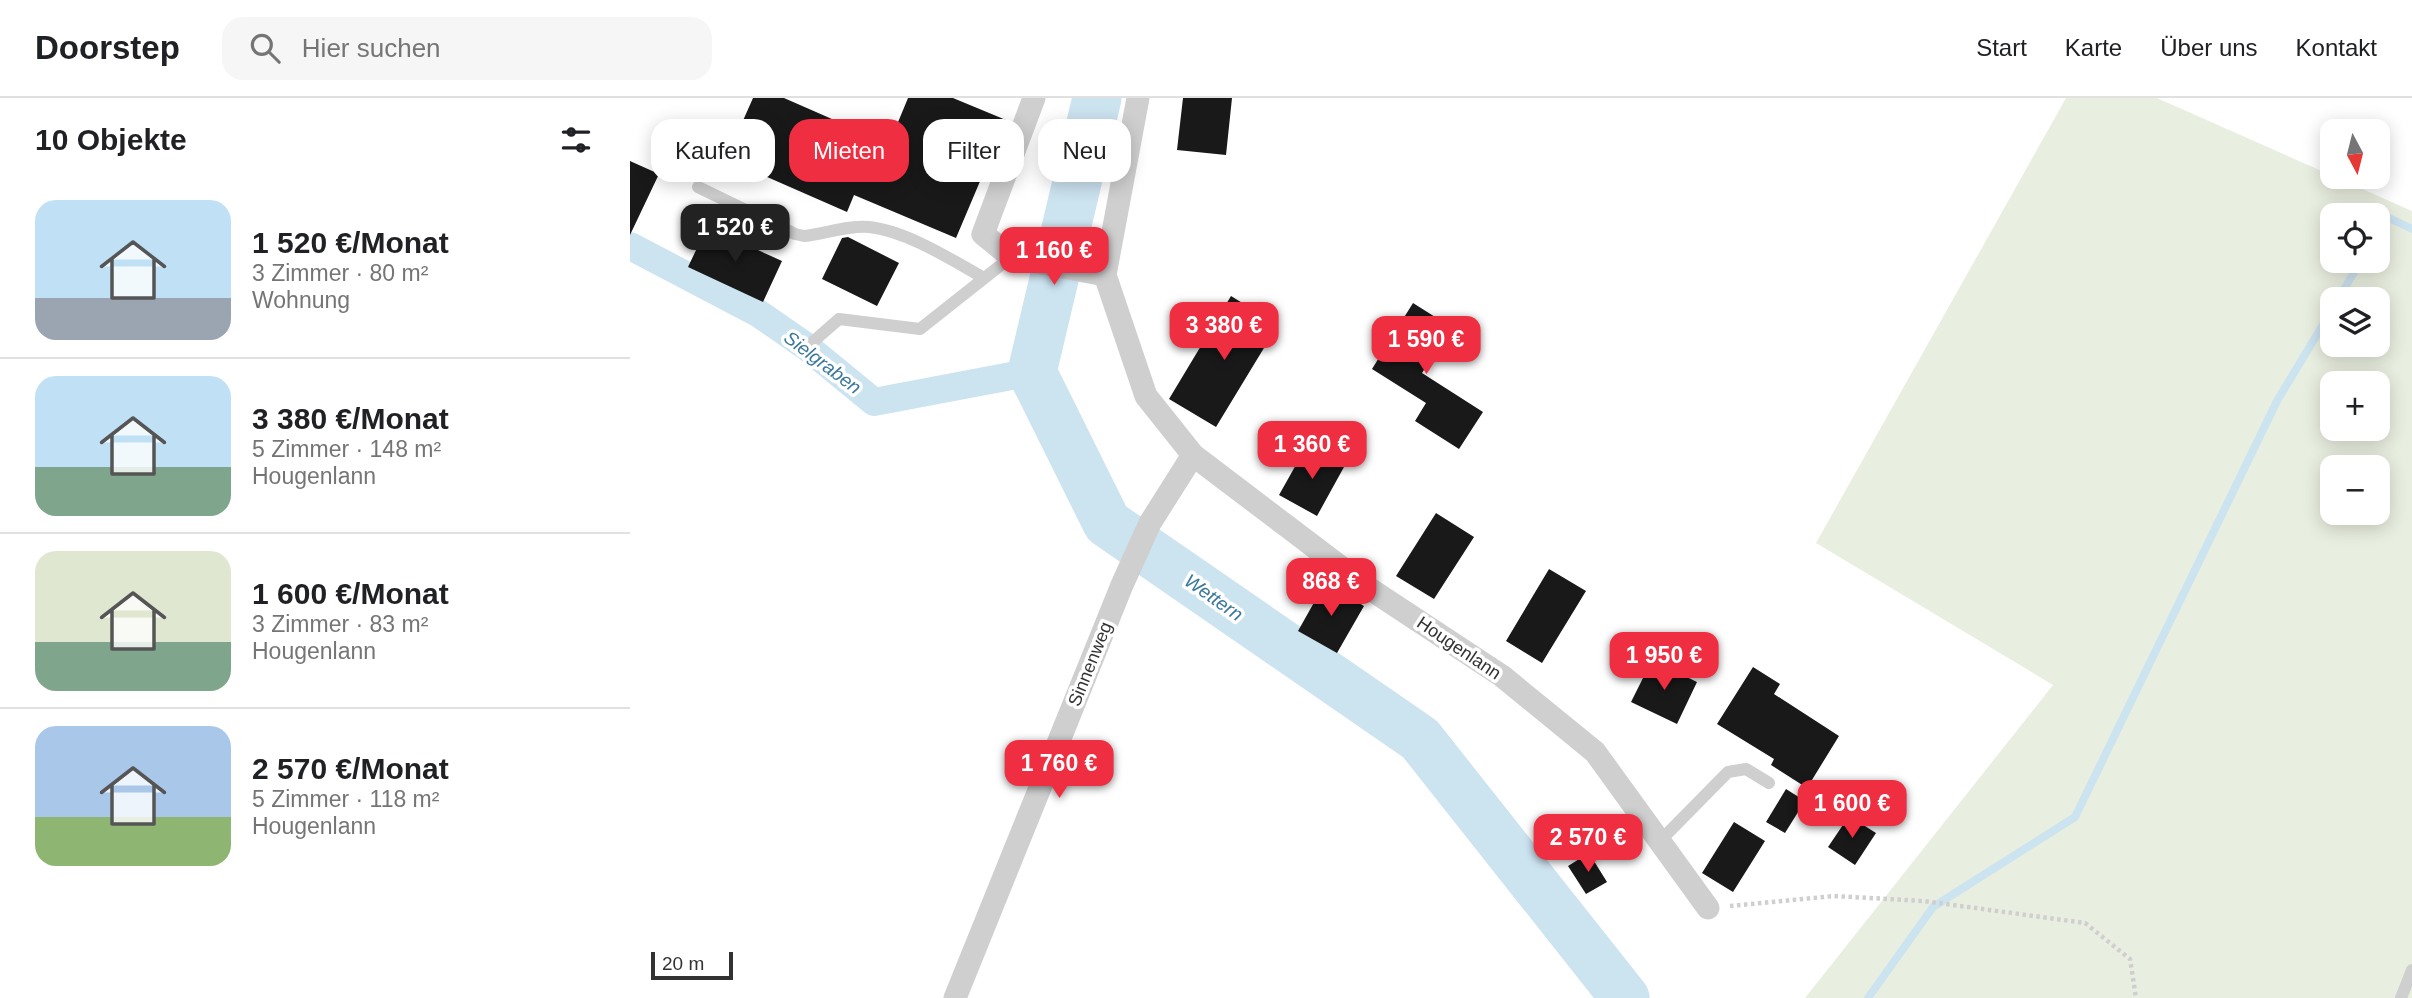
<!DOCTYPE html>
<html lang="de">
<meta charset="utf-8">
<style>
body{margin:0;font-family:Arial,sans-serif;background:#f6f6f6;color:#202124;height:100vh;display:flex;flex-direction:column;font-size:26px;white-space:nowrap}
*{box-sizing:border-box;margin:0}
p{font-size:23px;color:#757577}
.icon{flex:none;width:38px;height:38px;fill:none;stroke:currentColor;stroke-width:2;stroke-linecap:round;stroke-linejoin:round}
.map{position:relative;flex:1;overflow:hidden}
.details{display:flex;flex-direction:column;background:#fff;width:630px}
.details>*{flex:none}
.guide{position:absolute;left:21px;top:21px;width:665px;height:63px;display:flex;gap:14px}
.needle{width:46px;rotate:173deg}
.fabs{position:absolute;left:1690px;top:21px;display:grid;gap:14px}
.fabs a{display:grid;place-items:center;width:70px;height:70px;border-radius:14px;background:#fff;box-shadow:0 4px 18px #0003;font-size:35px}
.scale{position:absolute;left:21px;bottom:18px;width:82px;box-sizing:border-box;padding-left:7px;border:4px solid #323232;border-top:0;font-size:19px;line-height:24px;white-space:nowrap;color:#323232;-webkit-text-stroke:5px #fff;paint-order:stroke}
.price{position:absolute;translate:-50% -60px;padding:0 16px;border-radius:14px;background:#f02e41;color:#fff;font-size:23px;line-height:46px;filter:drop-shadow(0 2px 4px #0008)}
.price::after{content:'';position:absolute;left:50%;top:42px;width:21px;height:16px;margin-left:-10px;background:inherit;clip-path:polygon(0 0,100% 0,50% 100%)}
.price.current{background:#222;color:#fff}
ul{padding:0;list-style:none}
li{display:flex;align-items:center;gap:21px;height:175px;padding:0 35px}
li+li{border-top:2px solid #e0e0e0}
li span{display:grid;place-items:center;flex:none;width:196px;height:140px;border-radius:21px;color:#555}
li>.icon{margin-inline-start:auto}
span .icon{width:84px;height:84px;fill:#fffc;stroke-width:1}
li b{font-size:30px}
h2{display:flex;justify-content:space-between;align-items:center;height:84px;padding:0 35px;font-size:30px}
.tag{padding:0 24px;border-radius:21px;background:#fff;box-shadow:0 4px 18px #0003;font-size:24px;line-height:63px}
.tag.current{background:#f02e41;color:#fff}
header{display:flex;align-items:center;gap:42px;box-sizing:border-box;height:98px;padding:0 35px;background:#fff;border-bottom:2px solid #e0e0e0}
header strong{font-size:33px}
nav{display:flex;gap:38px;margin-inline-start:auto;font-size:24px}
.search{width:490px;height:63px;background:#f6f6f6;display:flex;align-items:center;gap:18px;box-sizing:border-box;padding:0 24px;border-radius:21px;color:#757577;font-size:26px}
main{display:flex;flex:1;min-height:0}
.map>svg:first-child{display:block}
.green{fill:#e9efe0;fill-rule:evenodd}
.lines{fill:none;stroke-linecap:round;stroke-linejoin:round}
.stream{stroke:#cce3f0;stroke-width:8}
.canal{stroke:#cce3f0;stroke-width:28}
.river{stroke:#cce3f0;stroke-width:49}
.building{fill:#191919}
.path{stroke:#cfcfcf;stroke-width:4.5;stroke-dasharray:3.5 3.5;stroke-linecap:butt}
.service{stroke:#cfcfcf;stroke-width:12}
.minor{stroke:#cfcfcf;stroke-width:23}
.labels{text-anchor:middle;stroke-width:7;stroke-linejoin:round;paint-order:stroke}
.street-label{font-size:18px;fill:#323232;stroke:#fff}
.water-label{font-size:19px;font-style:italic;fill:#3a789b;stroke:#fff}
</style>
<header>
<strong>Doorstep</strong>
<div class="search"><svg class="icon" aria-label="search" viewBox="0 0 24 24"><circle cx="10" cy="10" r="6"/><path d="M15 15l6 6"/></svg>Hier suchen</div>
<nav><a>Start</a><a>Karte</a><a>Über uns</a><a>Kontakt</a></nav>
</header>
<main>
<section class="details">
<h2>10 Objekte<svg class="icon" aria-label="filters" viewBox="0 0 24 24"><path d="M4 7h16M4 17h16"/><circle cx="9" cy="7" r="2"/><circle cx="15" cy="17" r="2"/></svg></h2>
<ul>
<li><span style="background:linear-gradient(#bfe0f5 70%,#9aa5b1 0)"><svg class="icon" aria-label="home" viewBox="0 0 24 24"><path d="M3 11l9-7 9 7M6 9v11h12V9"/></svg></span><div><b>1 520 €/Monat</b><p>3 Zimmer · 80 m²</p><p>Wohnung</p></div></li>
<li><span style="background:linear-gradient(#bfe0f5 65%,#7fa58c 0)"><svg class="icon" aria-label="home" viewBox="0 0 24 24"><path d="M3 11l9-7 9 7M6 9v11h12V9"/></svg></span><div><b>3 380 €/Monat</b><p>5 Zimmer · 148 m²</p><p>Hougenlann</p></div></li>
<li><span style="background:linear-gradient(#dfe7d0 65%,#7fa58c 0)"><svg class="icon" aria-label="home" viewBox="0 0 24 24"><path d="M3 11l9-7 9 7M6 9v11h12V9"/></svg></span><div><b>1 600 €/Monat</b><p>3 Zimmer · 83 m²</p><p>Hougenlann</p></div></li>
<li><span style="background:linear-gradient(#a9c7e8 65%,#8fb573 0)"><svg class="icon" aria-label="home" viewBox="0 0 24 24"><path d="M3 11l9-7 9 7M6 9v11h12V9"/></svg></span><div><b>2 570 €/Monat</b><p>5 Zimmer · 118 m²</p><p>Hougenlann</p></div></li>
</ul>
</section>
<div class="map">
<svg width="1782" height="900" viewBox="0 0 1782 900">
<rect width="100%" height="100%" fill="#fff"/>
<path class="green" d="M 1436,0 L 1527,0 L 1782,113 L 1782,900 L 1175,900 L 1423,587 L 1186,445 ZM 1703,117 L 1748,117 L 1748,163 L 1703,163 ZM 1703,201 L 1748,201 L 1748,247 L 1703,247 ZM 1703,285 L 1748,285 L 1748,331 L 1703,331 ZM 1703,369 L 1748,369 L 1748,415 L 1703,415 Z"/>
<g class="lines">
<path class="stream" d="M 1748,134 L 1757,119 L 1782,131
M 1708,201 L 1731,163
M 1238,900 L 1303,809 L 1445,719 L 1647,303 L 1703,210"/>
<path class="canal" d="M 0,148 L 128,215 L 177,249 L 244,304 L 402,274"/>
<path class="river" d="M 467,0 L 402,274 L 477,425 L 790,641 L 995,900"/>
</g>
<path class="building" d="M 123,0 L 154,0 L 259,46 L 278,0 L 323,0 L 376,22 L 326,140 L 224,97 L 217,114 L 96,61 Z
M 553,0 L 602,0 L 596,57 L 547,52 Z
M 0,63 L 29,76 L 0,137 Z
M 77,129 L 152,163 L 133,204 L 58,169 Z
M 218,139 L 269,165 L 247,208 L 192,181 L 212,140 Z
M 601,198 L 648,227 L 586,329 L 539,301 Z
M 783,205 L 821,229 L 792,275 L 853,314 L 829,351 L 785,323 L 796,305 L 742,271 Z
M 676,349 L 714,369 L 687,418 L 649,397 Z
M 806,415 L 844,439 L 804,501 L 766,478 Z
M 919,471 L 956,493 L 912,565 L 876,543 Z
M 695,485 L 734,508 L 707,555 L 668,533 Z
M 1022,562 L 1067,584 L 1047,626 L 1001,604 Z
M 1123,569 L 1150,586 L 1144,596 L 1209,638 L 1177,690 L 1141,667 L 1144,661 L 1087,626 Z
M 1156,691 L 1175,703 L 1155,735 L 1136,724 Z
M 1219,718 L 1246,735 L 1225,767 L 1198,749 Z
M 1104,724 L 1135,743 L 1103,794 L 1072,775 Z
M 959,755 L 977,784 L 956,796 L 938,768 Z"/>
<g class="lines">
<path class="path" d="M 1100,808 L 1204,798 L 1294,803 L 1455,825 L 1500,861 L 1506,900"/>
<path class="service" d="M 68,89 L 165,136 L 174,138 C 195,136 218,127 239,129 C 277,133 322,162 354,180
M 177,249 L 209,221 L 290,231 L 381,159
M 1030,743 L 1098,674 L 1116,671 L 1139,685
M 1771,900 L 1782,872"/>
<path class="minor" d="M 404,0 L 353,136 L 381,159 L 475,177
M 508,0 L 475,177 L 516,298 L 563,357 L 737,489 L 872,578 L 965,654 L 1078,810
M 325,900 L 492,487 L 520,425 L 563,357"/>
</g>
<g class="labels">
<g class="street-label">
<text transform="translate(829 550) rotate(34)" y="6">Hougenlann</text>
<text transform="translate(460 566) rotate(-68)" y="6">Sinnenweg</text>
</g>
<g class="water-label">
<text transform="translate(193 264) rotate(37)" y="7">Sielgraben</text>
<text transform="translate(584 499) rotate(35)" y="7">Wettern</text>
</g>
</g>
</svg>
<div class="fabs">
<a><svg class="needle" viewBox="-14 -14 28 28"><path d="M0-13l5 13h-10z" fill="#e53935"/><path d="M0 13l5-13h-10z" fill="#757577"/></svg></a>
<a><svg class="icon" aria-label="locate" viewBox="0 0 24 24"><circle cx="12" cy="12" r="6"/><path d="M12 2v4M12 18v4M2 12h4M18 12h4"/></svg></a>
<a><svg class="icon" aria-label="layers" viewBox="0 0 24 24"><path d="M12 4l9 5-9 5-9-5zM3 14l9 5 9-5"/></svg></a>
<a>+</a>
<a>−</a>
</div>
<div class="scale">20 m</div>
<b class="price current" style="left:105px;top:166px">1 520 €</b>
<b class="price" style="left:424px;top:189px">1 160 €</b>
<b class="price" style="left:594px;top:264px">3 380 €</b>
<b class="price" style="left:796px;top:278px">1 590 €</b>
<b class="price" style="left:682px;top:383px">1 360 €</b>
<b class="price" style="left:701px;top:520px">868 €</b>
<b class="price" style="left:1034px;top:594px">1 950 €</b>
<b class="price" style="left:429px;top:702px">1 760 €</b>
<b class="price" style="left:1222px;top:742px">1 600 €</b>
<b class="price" style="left:958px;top:776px">2 570 €</b>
<div class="guide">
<a class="tag">Kaufen</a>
<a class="tag current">Mieten</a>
<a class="tag">Filter</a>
<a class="tag">Neu</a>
</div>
</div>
</main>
